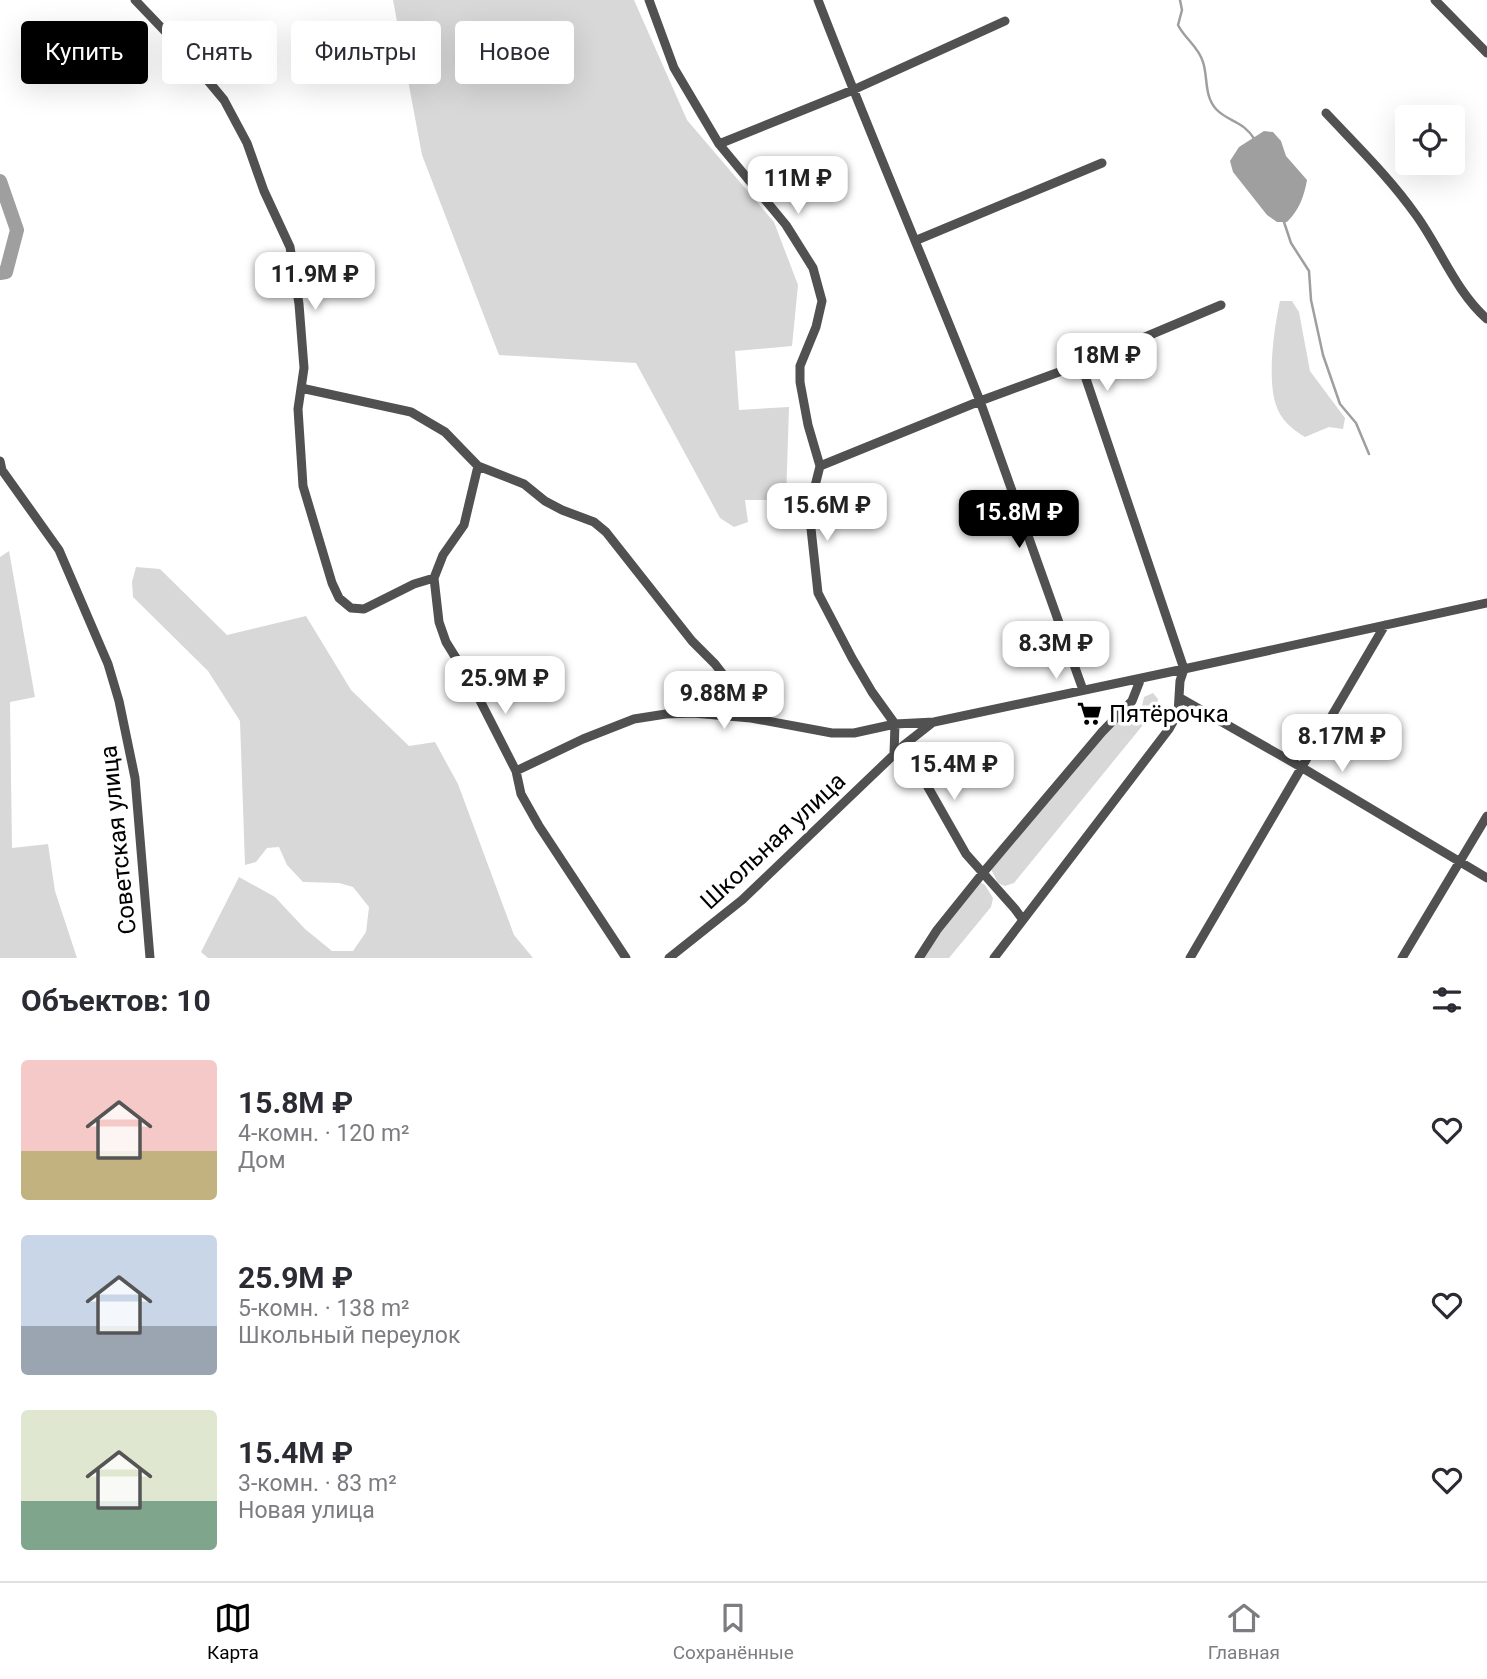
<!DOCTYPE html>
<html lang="ru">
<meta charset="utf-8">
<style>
body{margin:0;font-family:Roboto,sans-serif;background:#f2f2f3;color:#2b2b33;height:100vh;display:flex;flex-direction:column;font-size:26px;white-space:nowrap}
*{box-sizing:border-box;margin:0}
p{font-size:23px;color:#7c7c81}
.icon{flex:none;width:38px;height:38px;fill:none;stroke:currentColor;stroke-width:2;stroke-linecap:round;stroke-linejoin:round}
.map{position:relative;height:958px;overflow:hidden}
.side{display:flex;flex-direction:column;background:#fff;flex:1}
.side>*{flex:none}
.top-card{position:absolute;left:21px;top:21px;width:700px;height:63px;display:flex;gap:14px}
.controls{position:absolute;left:1395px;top:105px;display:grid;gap:14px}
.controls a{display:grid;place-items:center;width:70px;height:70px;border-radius:7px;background:#fff;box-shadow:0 7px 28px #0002;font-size:35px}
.price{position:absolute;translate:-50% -60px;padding:0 16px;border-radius:14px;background:#fff;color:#222;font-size:23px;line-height:46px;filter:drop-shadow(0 2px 4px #0008)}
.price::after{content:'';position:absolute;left:50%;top:42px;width:21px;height:16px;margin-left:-10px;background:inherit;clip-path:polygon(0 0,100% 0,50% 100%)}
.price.on{background:#000;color:#fff}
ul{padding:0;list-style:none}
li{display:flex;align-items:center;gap:21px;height:175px;padding:0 21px}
li span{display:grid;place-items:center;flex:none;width:196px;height:140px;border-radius:7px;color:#555}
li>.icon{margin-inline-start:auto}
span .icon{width:84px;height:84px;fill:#fffc;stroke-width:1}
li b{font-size:30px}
h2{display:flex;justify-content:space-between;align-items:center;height:84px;padding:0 21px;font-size:30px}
.pill{padding:0 24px;border-radius:7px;background:#fff;box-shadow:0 7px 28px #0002;font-size:24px;line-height:63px}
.pill.on{background:#000;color:#fff}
.tabs{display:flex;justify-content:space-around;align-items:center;height:98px;border-top:2px solid #e1e1e2;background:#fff;font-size:19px;color:#7c7c81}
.tabs a{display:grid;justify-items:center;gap:4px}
.tabs .on{color:#000}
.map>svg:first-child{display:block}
.green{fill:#d8d8d8}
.water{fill:#9f9f9f}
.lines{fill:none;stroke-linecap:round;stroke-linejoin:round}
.stream{stroke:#9f9f9f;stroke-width:2.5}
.river{stroke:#9f9f9f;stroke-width:14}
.street{stroke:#515151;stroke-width:9}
.labels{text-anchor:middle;stroke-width:7;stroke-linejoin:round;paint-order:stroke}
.poi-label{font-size:24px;fill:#000;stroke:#fff;text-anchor:start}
.street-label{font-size:24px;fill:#000;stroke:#fff}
</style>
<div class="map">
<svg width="1487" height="958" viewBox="0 0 1487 958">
<rect width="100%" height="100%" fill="#fff"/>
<path class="green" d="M 393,0 L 634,0 L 687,120 L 774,222 L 798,285 L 792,346 L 735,351 L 739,410 L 789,407 L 786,500 L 745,500 L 748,522 L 734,527 L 720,518 L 636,363 L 499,355 L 422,155 Z
M 1280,301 L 1292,301 L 1299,312 L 1310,371 L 1345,418 L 1343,429 L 1329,427 L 1305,437 C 1293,430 1280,419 1276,405 C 1267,379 1274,328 1280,301 Z
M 9,551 L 35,697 L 10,702 L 12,848 L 48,844 L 55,891 L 77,958 L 0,958 L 0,557 Z
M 136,567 L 160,569 L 227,635 L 306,616 L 351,690 L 409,746 L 435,742 L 458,784 L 514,935 L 533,958 L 208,958 L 201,952 L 239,877 L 275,897 L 305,929 L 332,951 L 353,951 L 366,932 L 369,907 L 353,887 L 339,883 L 303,882 L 287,865 L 279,847 L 267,848 L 256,862 L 245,865 L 240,721 L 208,671 L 133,597 L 132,582 Z
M 1153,693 L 1158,699 L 1156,709 L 1014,883 L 1005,886 L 998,883 L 991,869 L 1124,712 L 1135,710 L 1142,706 L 1144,697 Z
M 980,882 L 985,885 L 993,898 L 991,907 L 949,958 L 921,958 L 937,933 Z"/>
<path class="water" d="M 1264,131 L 1273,132 L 1281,141 L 1286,156 L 1307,180 C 1304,197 1299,210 1287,222 L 1277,222 L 1267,215 L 1233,172 L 1230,161 L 1239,147 Z"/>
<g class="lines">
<path class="stream" d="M 1180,0 L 1182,10 L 1178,25 C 1185,39 1198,46 1203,62 C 1208,77 1204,96 1216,109 C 1228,122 1244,121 1255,140
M 1283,219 L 1291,243 L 1309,271 L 1311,300 L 1323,355 L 1340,404 L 1356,423 L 1369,454"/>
<path class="river" d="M 0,181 L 17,230 L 6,272 L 0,273"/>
<path class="street" d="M 135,0 L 179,46 L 224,100 L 247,143 L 264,191 L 290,247 L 299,304 L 304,368 L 298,409 L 303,486 L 332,583 L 339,598 L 351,608 L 364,609 L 414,584 L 434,578
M 649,0 L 674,68 L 719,144 L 786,225 L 813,268 L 822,301 L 816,327 L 800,366 L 800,382 L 808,425 L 820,466
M 818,0 C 870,135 927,267 980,401 L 1081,364 L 1184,669 L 1487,603
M 1435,0 L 1487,53
M 1326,113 C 1357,146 1390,178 1416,215 C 1440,248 1456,292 1487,319
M 719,144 L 853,90 L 1005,21
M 917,240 L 1102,163
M 1081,364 L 1221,305
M 301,388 L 411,412 L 445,432 L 478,466 L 524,484 L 545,501 L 562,510 L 594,522 L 606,532 L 692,641 L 715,664 L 735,690 L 751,718
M 0,461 L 2,470 L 59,550 L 108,664 L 119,701 L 135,778 L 150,958
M 478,466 L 464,525 L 443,555 L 434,578 L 439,622 L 446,642 L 469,679 L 516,771 L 521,794 L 539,826 L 626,958
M 1180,698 L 1301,767 L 1487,878
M 904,745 L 966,854 L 1015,909 L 1023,920
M 894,754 L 895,724 L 872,692 L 852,658 L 818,593 L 809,510 L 820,466 L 980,401 L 1083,690
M 516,771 L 583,739 L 634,719 L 666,714 L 693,713 L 751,718 L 832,733 L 854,733 L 895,724 L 934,722 L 1184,669
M 669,958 L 742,900 L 904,745 L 932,723
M 919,958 L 937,930 L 982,874 L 1102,732 L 1132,701 L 1141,678
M 994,958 L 1169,729 L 1178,713 L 1180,681 L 1184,669
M 1190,958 L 1385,625
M 1402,958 L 1487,816"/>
</g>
<defs>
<symbol id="supermarket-bare" viewBox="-9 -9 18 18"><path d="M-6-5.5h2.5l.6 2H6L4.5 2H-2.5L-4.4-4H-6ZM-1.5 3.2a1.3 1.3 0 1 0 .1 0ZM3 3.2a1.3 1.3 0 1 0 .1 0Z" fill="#000" stroke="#fff" stroke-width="2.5" paint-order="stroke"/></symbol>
</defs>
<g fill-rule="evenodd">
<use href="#supermarket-bare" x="1072" y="696" width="35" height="35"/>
</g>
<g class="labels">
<g class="poi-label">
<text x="1109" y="722">Пятёрочка</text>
</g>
<g class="street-label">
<text transform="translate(118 840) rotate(-96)" y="8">Советская улица</text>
<text transform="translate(773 841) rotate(-43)" y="8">Школьная улица</text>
</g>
</g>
</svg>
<div class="controls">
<a><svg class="icon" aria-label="locate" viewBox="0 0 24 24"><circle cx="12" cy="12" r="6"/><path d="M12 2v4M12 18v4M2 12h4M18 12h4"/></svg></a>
</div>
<b class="price" style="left:798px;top:216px">11M ₽</b>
<b class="price" style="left:315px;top:312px">11.9M ₽</b>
<b class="price" style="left:1107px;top:393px">18M ₽</b>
<b class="price" style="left:827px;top:543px">15.6M ₽</b>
<b class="price on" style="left:1019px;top:550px">15.8M ₽</b>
<b class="price" style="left:1056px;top:681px">8.3M ₽</b>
<b class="price" style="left:505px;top:716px">25.9M ₽</b>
<b class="price" style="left:724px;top:731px">9.88M ₽</b>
<b class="price" style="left:1342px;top:774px">8.17M ₽</b>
<b class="price" style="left:954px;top:802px">15.4M ₽</b>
<div class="top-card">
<a class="pill on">Купить</a>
<a class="pill">Снять</a>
<a class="pill">Фильтры</a>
<a class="pill">Новое</a>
</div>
</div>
<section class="side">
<h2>Объектов: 10<svg class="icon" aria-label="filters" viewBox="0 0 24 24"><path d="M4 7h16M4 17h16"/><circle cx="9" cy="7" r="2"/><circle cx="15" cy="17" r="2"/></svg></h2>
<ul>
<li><span style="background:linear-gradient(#f6c9c9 65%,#c2b280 0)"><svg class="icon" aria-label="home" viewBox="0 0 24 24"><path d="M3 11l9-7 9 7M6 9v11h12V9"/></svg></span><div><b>15.8M ₽</b><p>4-комн. · 120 m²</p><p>Дом</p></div><svg class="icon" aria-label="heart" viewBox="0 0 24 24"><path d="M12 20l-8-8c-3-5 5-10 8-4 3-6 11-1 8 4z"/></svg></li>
<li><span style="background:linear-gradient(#c9d6e8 65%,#9aa5b1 0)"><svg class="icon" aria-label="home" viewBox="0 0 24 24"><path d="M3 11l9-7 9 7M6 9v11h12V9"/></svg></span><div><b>25.9M ₽</b><p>5-комн. · 138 m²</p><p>Школьный переулок</p></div><svg class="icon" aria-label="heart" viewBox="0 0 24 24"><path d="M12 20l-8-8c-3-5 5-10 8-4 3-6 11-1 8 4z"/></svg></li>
<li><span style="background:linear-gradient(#dfe7d0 65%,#7fa58c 0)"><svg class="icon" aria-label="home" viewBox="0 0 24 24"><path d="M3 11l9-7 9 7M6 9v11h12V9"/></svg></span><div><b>15.4M ₽</b><p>3-комн. · 83 m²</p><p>Новая улица</p></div><svg class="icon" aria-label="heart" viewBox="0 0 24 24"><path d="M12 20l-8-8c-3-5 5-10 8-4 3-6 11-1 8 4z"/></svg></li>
</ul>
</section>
<nav class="tabs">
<a class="on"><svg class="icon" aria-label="map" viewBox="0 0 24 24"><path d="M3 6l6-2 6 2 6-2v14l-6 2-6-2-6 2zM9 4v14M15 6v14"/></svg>Карта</a>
<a><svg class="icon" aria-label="saved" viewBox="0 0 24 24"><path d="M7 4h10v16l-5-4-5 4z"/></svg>Сохранённые</a>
<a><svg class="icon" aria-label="home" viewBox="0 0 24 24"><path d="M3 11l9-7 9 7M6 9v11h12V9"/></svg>Главная</a>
</nav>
